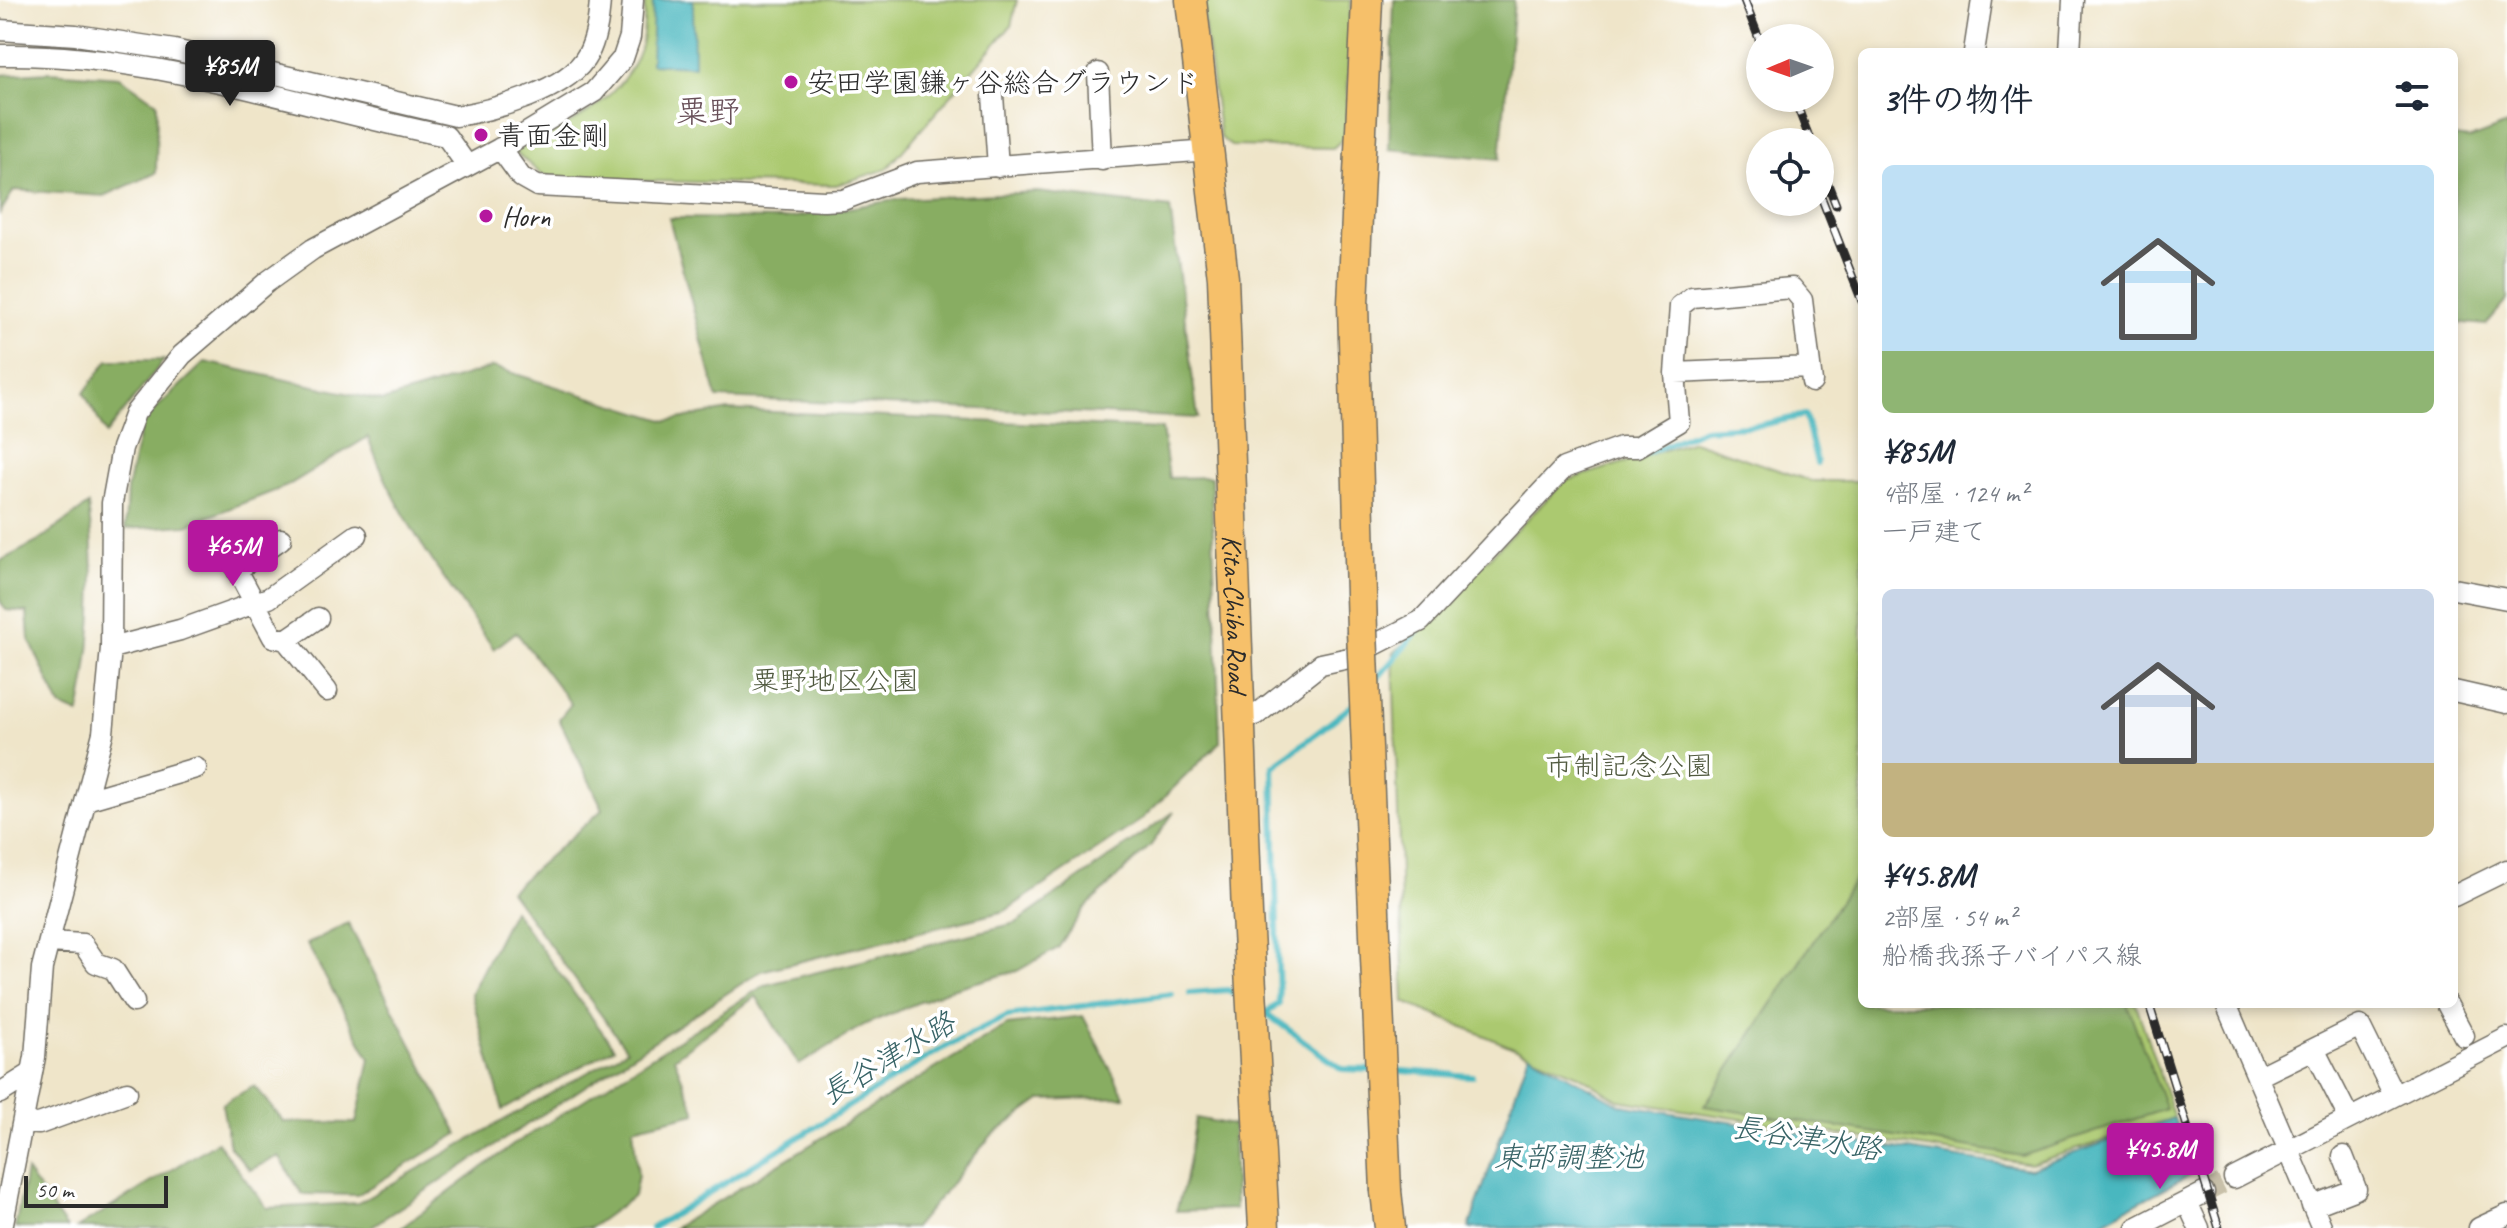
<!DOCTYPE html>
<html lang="ja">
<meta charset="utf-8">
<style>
body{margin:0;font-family:Caveat,"Klee One",sans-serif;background:#f2f2f3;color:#1f2937;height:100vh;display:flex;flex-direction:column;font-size:30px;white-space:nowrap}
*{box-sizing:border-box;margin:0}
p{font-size:26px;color:#747a83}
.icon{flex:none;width:44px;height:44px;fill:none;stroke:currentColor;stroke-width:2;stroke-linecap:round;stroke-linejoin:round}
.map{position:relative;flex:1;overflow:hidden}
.panel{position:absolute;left:1858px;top:48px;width:600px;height:960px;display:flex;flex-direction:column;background:#fff;border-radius:12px;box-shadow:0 4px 12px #0003}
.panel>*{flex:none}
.needle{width:52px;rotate:268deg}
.buttons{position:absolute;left:1746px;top:24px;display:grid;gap:16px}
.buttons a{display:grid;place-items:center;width:88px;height:88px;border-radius:50%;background:#fff;box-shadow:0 4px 12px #0003;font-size:40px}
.scale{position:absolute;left:24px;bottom:20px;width:144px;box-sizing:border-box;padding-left:8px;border:4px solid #2b2b2b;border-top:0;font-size:22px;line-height:28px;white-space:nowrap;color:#2b2b2b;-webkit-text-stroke:6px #fff;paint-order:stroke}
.price{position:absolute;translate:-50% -68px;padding:0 18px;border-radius:8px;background:#b5179e;color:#fff;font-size:26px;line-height:52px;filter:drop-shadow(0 2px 4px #0008)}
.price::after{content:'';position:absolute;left:50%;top:48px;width:24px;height:18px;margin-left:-12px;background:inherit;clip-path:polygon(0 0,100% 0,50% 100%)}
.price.on{background:#222;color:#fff}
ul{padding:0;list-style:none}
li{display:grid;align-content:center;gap:16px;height:424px;padding:0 24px}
li span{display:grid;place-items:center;height:248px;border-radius:12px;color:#555}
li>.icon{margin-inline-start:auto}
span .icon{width:144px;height:144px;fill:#fffc;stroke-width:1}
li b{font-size:34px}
h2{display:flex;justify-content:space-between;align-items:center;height:96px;padding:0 24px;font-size:34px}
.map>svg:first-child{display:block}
.green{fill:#abc970;stroke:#6b7a4e;stroke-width:2}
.forest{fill:#88ad62;stroke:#5a6c46;stroke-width:2}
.water{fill:#48b7bf;stroke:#3a7175;stroke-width:2}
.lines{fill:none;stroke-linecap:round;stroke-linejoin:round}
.stream{stroke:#48b7bf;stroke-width:6}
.minor-tunnel{stroke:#c8c0a9;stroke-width:20;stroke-dasharray:20 10;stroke-linecap:butt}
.minor-casing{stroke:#706c62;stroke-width:23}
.highway-casing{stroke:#706c62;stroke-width:33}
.minor{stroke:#fff;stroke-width:20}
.highway{stroke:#f6c06b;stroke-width:30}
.rail-casing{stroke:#2b2b2b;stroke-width:9}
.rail{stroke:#fff;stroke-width:6;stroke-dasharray:18;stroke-linecap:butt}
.highway-bridge-casing{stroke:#706c62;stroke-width:33;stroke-linecap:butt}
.highway-bridge{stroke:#f6c06b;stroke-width:30}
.poi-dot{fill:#b5179e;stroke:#fff;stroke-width:3}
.labels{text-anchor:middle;stroke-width:7;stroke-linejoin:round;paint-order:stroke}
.poi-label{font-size:28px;fill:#2b2b2b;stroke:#fff;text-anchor:start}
.street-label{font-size:28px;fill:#2b2b2b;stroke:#fff}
.park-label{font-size:28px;fill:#515a40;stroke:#fff}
.water-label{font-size:30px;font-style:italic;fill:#376366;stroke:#fff}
.quarter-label{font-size:32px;fill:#695059;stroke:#fff}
</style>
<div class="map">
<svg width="2507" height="1228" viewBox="0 0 2507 1228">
<rect width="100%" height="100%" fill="#fff"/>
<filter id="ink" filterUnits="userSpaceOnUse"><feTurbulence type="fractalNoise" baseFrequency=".0125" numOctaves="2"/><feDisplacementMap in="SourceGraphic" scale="16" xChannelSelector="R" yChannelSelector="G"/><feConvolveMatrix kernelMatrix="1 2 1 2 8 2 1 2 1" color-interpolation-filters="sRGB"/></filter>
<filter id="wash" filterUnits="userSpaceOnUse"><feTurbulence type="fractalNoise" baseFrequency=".006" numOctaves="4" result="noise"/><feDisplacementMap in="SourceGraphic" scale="32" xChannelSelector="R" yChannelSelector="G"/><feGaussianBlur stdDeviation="1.8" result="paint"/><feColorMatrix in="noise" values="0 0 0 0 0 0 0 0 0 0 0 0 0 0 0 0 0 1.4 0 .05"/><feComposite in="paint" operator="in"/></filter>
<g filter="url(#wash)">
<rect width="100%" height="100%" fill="#efe5c9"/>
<path class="green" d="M 645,0 L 1017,0 L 1011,26 L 887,169 L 836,185 L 559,179 L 541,174 L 514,151 C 563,127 620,105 640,49 C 645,35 644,15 645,0 Z
M 1201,0 L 1351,0 L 1346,136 L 1333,148 L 1231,146 L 1220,137 Z
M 1693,441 L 1811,481 L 1862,481 L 1862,1004 L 2136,1004 L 2174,1118 L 2031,1164 L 1618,1100 L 1578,1075 L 1404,1002 L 1393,654 L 1565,481 Z"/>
<path class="forest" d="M 1394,0 L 1514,0 L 1500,159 L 1389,149 Z
M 49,72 L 120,77 L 157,103 L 156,173 L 104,196 L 14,190 L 0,213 L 0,75 Z
M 2507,125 L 2507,300 L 2486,325 L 2454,322 L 2454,137 L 2470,139 Z
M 1037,192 L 1170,208 L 1198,418 L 717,398 L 669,218 L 784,219 L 900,199 Z
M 108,360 L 164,360 L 106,434 L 84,393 Z
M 205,362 L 383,401 L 493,367 L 667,421 L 729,410 L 1162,429 L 1169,478 L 1211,477 L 1220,742 L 1141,820 L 1005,911 L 761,971 L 369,1228 L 77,1228 L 217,1142 L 267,1208 L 358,1203 L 627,1050 L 510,891 L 603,809 L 559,719 L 571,704 L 516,632 L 494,649 C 446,581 396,516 368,437 L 287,486 L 187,525 L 125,529 L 127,489 L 142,422 Z
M 88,505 C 97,574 93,646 79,714 L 60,706 L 29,639 L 27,612 L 6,610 L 0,601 L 0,561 L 37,542 Z
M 1174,812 L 1151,845 L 1085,908 L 1058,948 L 1017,971 L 951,989 L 864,1025 L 799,1065 L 756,996 L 674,1058 L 696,1113 L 633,1128 L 638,1175 L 634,1196 L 590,1228 L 401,1228 L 513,1145 L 765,985 L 1016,923 Z
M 1862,868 L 1862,1004 L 2127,1004 L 2166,1109 L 2022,1156 L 1704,1106 Z
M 513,910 L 614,1048 L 503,1110 L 471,993 Z
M 348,923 L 458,1134 L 357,1195 L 302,1194 L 279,1156 L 250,1170 L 230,1147 L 222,1104 L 254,1086 L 284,1122 L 356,1123 L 370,1059 L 307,944 Z
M 1083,1016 L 1125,1097 L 1041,1100 L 991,1136 L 914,1228 L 674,1228 L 1007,1025 Z
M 1196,1118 L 1233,1125 L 1235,1209 L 1176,1211 L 1185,1181 Z
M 26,1171 L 67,1228 L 15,1228 Z"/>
<path class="water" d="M 653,0 L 693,0 L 694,66 L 651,64 Z
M 1529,1054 L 1621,1105 L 2030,1169 L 2174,1118 L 2191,1174 L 2091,1228 L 1469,1228 Z"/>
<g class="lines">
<path class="stream" d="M 1633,456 L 1640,456 L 1704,429 L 1761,425 L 1805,415 L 1817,463
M 1375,681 L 1417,632
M 1190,993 L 1228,990 L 1243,999
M 1263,1011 L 1342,1069 L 1373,1070
M 1266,1012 L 1279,1004 L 1273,767 L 1354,704
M 1388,1070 L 1472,1076
M 652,1228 L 941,1049 L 1007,1016 L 1172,994"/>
</g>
</g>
<g filter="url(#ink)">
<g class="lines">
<path class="minor-tunnel" d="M 2204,1193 L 2234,1178"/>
<defs>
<path id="minor" d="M 0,30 L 76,35 L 174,50 L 456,116 C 493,110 569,91 588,54 C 596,39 599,17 600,0
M 1974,52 L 1982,0
M 2070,52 L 2073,0
M 0,55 C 152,52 298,106 446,136 L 466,164
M 1098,73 L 1102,160
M 993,95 L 998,167
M 500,148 L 521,177 L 537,186 L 824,201 L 843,200 L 917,172 L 1210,150
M 1675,373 L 1810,367
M 281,539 L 237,570 L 273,637 L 286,640 L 327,691
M 2454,589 L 2507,599
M 286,640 L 318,618
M 111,648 L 180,630 L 269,598 L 357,535
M 2454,691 L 2507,703
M 1256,715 L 1321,664 L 1349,658 L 1421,621 L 1564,468 L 1621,447 L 1637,447 L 1679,422 L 1675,373 L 1680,306 L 1692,297 L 1792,288 L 1802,300 L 1812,382
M 86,800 L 196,768
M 2454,896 L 2507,870
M 49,942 L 83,944 L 96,963 L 113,969 L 134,1002
M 2226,1004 L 2322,1228
M 2447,1004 L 2464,1036
M 2314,1049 L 2349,1118
M 2257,1077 L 2360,1026 L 2394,1095
M 0,1093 L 32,1073
M 23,1123 L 39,1124 L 127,1092
M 2234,1178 L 2507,1038
M 2187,1202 L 2199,1228
M 2312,1206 L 2356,1189 L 2343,1156
M 2,1228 L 35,1057 L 42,968 L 103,733 L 111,648 L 112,503 L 122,448 L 135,413 L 182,355 L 267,282 L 313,249 L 510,143 L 594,92 L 623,58 L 630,37 L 633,0
M 2136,1228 L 2204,1193
M 2479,1228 L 2507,1215"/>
<g id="highway">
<path id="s1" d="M 1191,0 L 1223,278 L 1247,914 L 1264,1228"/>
<path d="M 1362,631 L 1353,304 L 1367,0"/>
<path d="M 1386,1191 L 1390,1228"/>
</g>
</defs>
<use href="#minor" class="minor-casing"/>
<use href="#highway" class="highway-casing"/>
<use href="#minor" class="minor"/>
<use href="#highway" class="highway"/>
<defs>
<path id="rail" d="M 1744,0 L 1760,41
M 1794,98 L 1811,142
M 1820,164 L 1836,205
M 1820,194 L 1862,301
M 2149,1004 L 2219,1228"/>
</defs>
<use href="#rail" class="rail-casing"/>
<use href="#rail" class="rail"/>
<defs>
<path id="highway-bridge" d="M 1362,631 L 1386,1191"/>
</defs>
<use href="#highway-bridge" class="highway-bridge-casing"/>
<use href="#highway-bridge" class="highway-bridge"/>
</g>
</g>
<g class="poi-dot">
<circle cx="791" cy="82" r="8"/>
<circle cx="481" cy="135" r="8"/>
<circle cx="486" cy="216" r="8"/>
</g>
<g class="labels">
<g class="poi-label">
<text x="807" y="92">安田学園鎌ヶ谷総合グラウンド</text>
<text x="497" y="145">青面金剛</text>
<text x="502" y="226">Horn</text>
</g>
<g class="street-label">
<text dy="10" stroke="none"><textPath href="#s1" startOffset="616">Kita-Chiba Road</textPath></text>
</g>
<g class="park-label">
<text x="835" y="690">粟野地区公園</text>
<text x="1629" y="775">市制記念公園</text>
</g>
<g class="water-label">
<text transform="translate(888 1058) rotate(-31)" y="10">長谷津水路</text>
<text transform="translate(1807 1138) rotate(9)" y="10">長谷津水路</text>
<text x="1569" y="1167">東部調整池</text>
</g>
<g class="quarter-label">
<text x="708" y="122">粟野</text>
</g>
</g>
</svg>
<div class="buttons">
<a><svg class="needle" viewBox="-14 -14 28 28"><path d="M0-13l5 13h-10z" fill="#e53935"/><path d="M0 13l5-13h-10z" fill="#747a83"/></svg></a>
<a><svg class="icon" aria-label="locate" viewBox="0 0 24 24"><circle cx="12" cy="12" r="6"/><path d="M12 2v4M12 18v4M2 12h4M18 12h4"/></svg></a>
</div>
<div class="scale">50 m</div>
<b class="price on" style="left:230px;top:108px">¥85M</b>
<b class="price" style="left:233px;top:588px">¥65M</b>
<b class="price" style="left:2160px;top:1191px">¥45.8M</b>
<section class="panel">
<h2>3件の物件<svg class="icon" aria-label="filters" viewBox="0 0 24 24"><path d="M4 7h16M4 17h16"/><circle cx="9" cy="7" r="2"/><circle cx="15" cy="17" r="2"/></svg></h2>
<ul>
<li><span style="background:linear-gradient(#bfe0f5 75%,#8fb573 0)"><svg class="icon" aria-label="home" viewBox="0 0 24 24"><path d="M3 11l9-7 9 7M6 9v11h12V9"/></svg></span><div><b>¥85M</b><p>4部屋 · 124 m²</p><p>一戸建て</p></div></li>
<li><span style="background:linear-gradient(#c9d6e8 70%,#c2b280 0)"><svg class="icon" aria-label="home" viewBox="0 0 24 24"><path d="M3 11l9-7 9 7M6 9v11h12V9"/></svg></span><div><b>¥45.8M</b><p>2部屋 · 54 m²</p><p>船橋我孫子バイパス線</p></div></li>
</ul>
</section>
</div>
